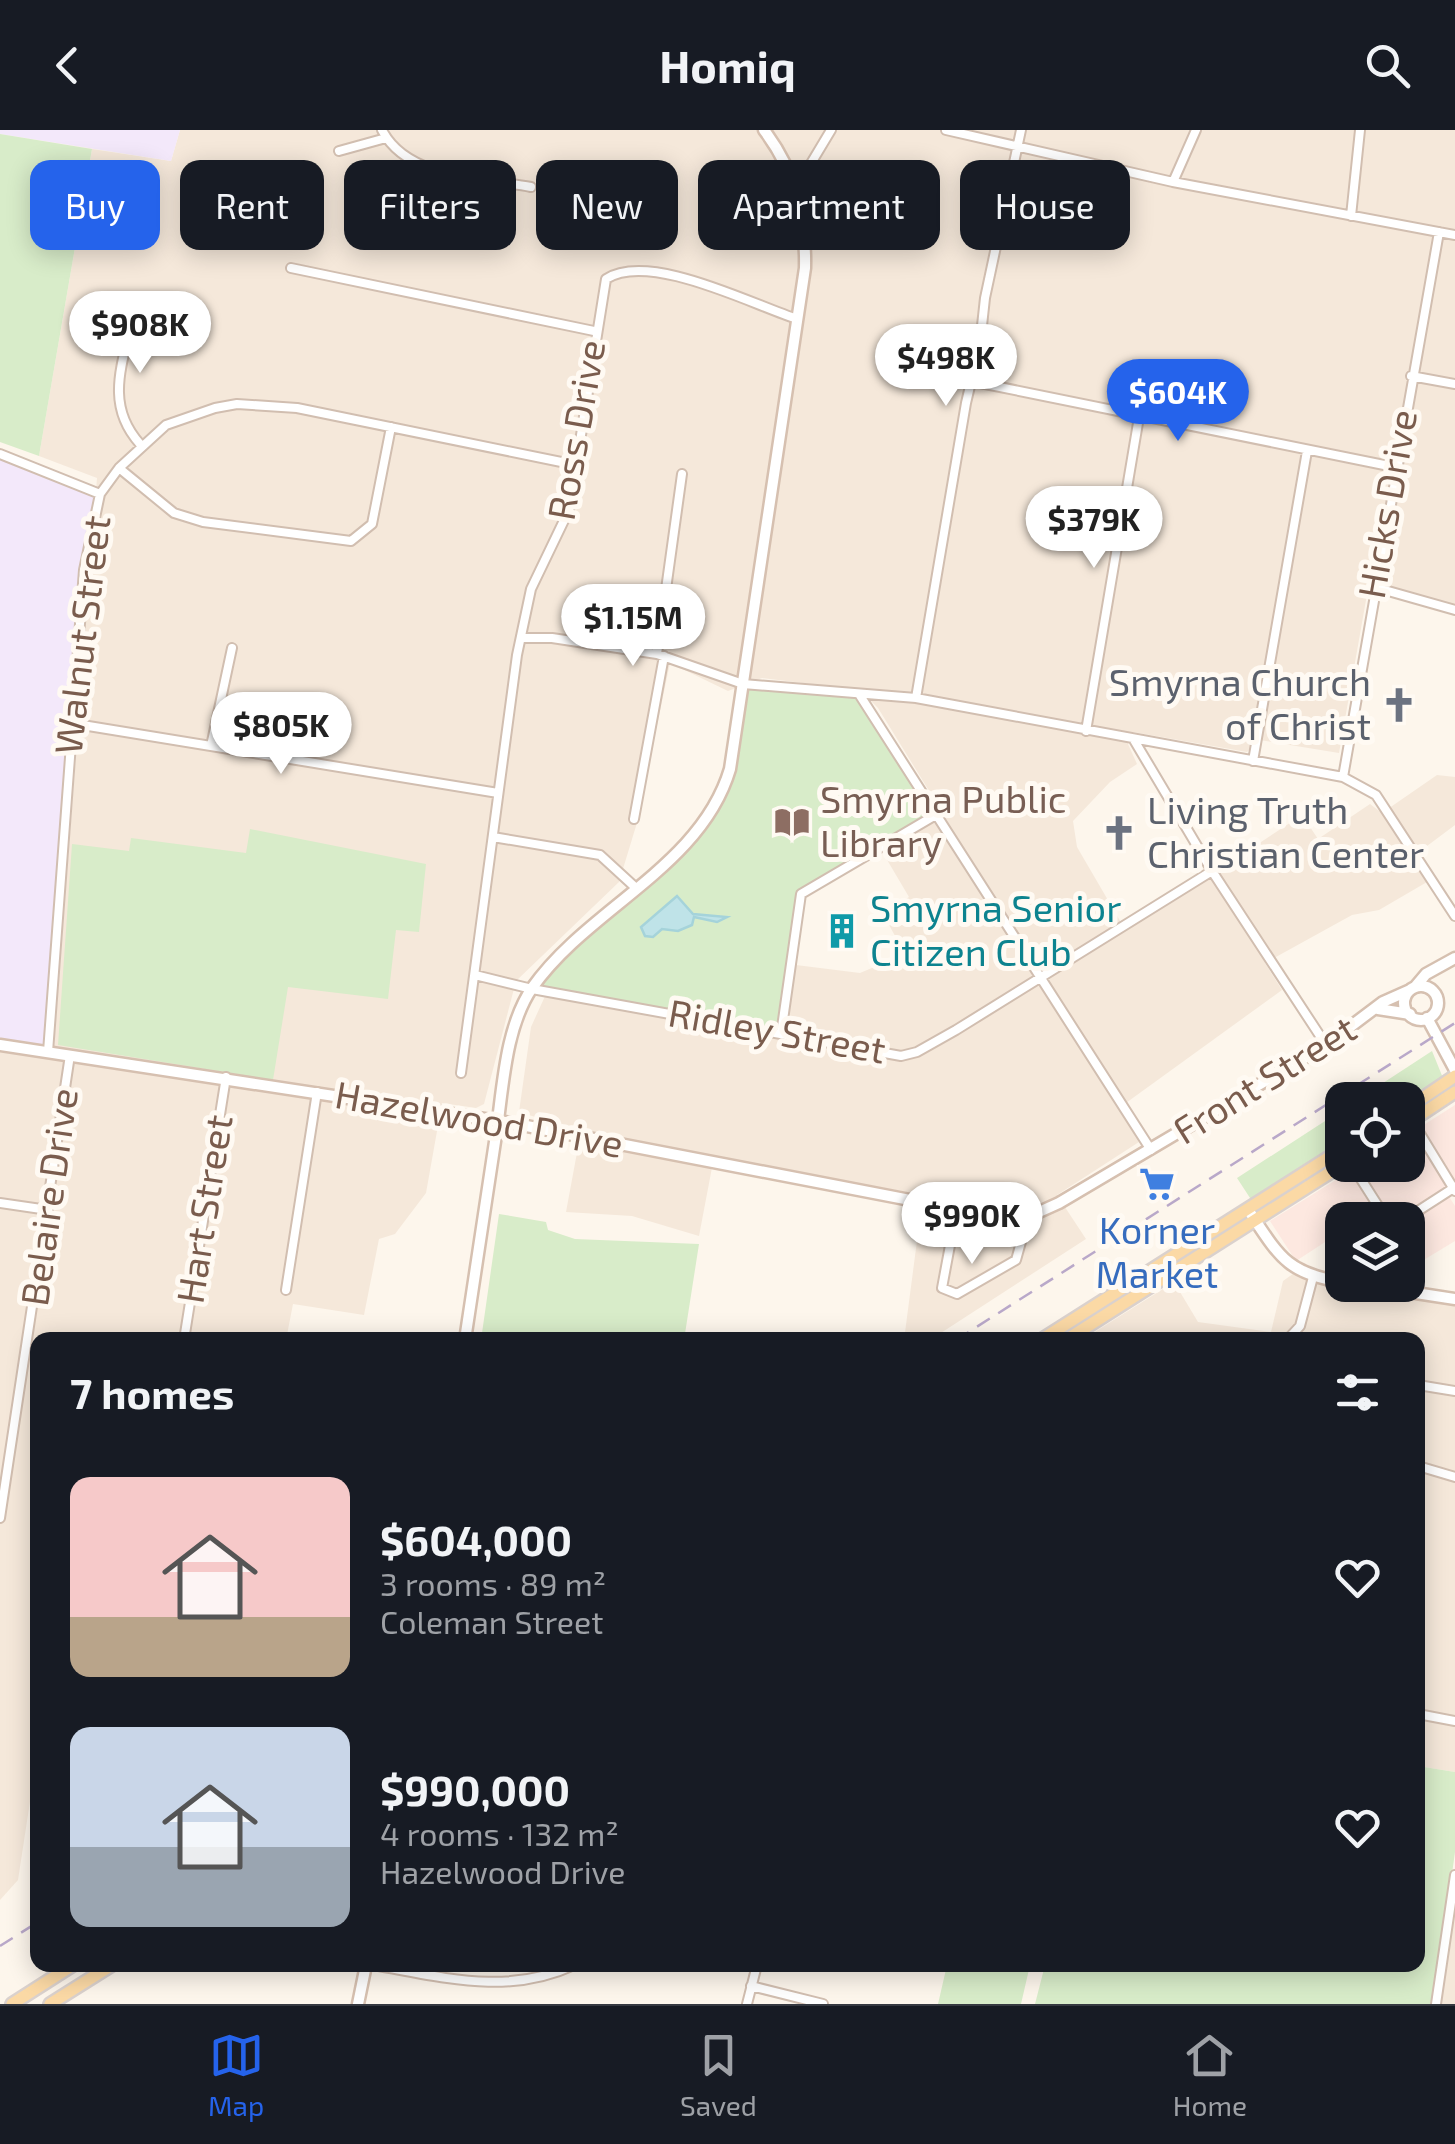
<!DOCTYPE html>
<meta charset="utf-8">
<style>
body{margin:0;font-family:"Exo 2",sans-serif;background:#20242c;color:#f1f3f6;height:100vh;display:flex;flex-direction:column;font-size:38px;white-space:nowrap}
*{box-sizing:border-box;margin:0}
p{font-size:32px;color:#9ea1a6}
.icon{flex:none;width:55px;height:55px;fill:none;stroke:currentColor;stroke-width:2;stroke-linecap:round;stroke-linejoin:round}
.map{position:relative;flex:1;overflow:hidden}
.panel{position:absolute;left:30px;top:1202px;width:1395px;height:640px;display:flex;flex-direction:column;background:#171b24;border-radius:20px;box-shadow:0 5px 25px #0003}
.panel>*{flex:none}
.top-card{position:absolute;left:30px;top:30px;width:1395px;height:90px;display:flex;gap:20px}
.controls{position:absolute;left:1325px;top:952px;display:grid;gap:20px}
.controls a{display:grid;place-items:center;width:100px;height:100px;border-radius:20px;background:#171b24;box-shadow:0 5px 25px #0003;font-size:50px}
.price{position:absolute;translate:-50% -85px;padding:0 22px;border-radius:35px;background:#fff;color:#222;font-size:32px;line-height:65px;filter:drop-shadow(0 2px 5px #0008)}
.price::after{content:'';position:absolute;left:50%;top:60px;width:30px;height:22px;margin-left:-15px;background:inherit;clip-path:polygon(0 0,100% 0,50% 100%)}
.price.on{background:#2563eb;color:#fff}
ul{padding:0;list-style:none}
li{display:flex;align-items:center;gap:30px;height:250px;padding:0 40px}
li span{display:grid;place-items:center;flex:none;width:280px;height:200px;border-radius:20px;color:#555}
li>.icon{margin-inline-start:auto}
span .icon{width:120px;height:120px;fill:#fffc;stroke-width:1}
li b{font-size:42px}
h2{display:flex;justify-content:space-between;align-items:center;height:120px;padding:0 40px;font-size:42px}
.chip{padding:0 35px;border-radius:20px;background:#171b24;box-shadow:0 5px 25px #0003;font-size:35px;line-height:90px}
.chip.on{background:#2563eb;color:#fff}
header{display:flex;justify-content:space-between;align-items:center;height:130px;padding:0 40px;background:#171b24;font-size:45px;font-weight:700}
.dock{display:flex;justify-content:space-around;align-items:center;height:140px;border-top:2px solid #363941;background:#171b24;font-size:28px;color:#9ea1a6}
.dock a{display:grid;justify-items:center;gap:5px}
.dock .on{color:#2563eb}
.map>svg:first-child{display:block}
.residential{fill:#f5e8da}
.commercial{fill:#fde8e0}
.education{fill:#f3e8fa}
.green{fill:#d8ecc9}
.water{fill:#bfe3e8;stroke:#a5d3da;stroke-width:2.5}
.lines{fill:none;stroke-linecap:round;stroke-linejoin:round}
.street-casing{stroke:#d1beb0;stroke-width:12}
.secondary-casing{stroke:#d6c0b0;stroke-width:15}
.primary-casing{stroke:#dad1cd;stroke-width:16}
.street{stroke:#fff;stroke-width:8}
.secondary{stroke:#fff;stroke-width:10}
.primary{stroke:#fbd9a5;stroke-width:11}
.rail{stroke:#b9a8c9;stroke-width:2.5;stroke-dasharray:15 10;stroke-linecap:butt}
.labels{text-anchor:middle;stroke-width:10;stroke-linejoin:round;paint-order:stroke}
.street-label{font-size:38px;fill:#7a5c4d;stroke:#fffaf3}
.worship-label{font-size:38px;fill:#5b616d;stroke:#fffaf3;text-anchor:end}
.education-label{font-size:38px;fill:#785e54;stroke:#fffaf3;text-anchor:start}
.culture-label{font-size:38px;fill:#0d838f;stroke:#fffaf3;text-anchor:start}
.shop-label{font-size:38px;fill:#366cbe;stroke:#fffaf3}
</style>
<header><svg class="icon" aria-label="back" viewBox="0 0 24 24"><path d="M15 5l-7 7 7 7"/></svg>Homiq<svg class="icon" aria-label="search" viewBox="0 0 24 24"><circle cx="10" cy="10" r="6"/><path d="M15 15l6 6"/></svg></header>
<div class="map">
<svg width="1455" height="1874" viewBox="0 0 1455 1874">
<rect width="100%" height="100%" fill="#fdf6ec"/>
<path class="residential" d="M 180,0 L 1455,0 L 1455,476 L 1369,453 L 1339,623 L 1260,610 L 1247,622 L 1133,602 L 1128,614 L 1137,634 L 1110,652 L 1073,691 L 1077,717 L 1126,801 L 1302,685 L 1318,709 L 1370,674 L 1382,683 L 1437,645 L 1455,647 L 1455,695 L 1411,728 L 1427,752 L 1379,780 L 1352,785 L 1265,833 L 1282,860 L 1119,978 L 1139,1012 L 1057,1065 L 1086,1109 L 930,1210 L 904,1210 L 923,1065 L 714,1027 L 699,1106 L 632,1086 L 566,1082 L 581,1001 L 519,982 L 531,897 L 546,864 L 785,909 L 796,835 L 860,843 L 905,824 L 883,784 L 909,767 L 883,723 L 944,685 L 878,578 L 860,560 L 762,548 L 728,561 L 670,533 L 636,696 L 619,752 L 516,851 L 484,974 L 476,978 L 442,973 L 426,1063 L 395,1104 L 379,1109 L 364,1185 L 293,1174 L 286,1210 L 38,1210 L 37,1626 L 18,1750 L 0,1770 L 0,922 L 53,929 L 97,348 L 39,326 L 92,19 L 171,31 Z
M 1336,1117 L 1342,1117 L 1342,1155 L 1407,1155 L 1414,1163 L 1455,1169 L 1455,1642 L 1418,1636 L 1418,1210 L 1082,1210 L 1174,1152 L 1198,1192 L 1271,1202 L 1283,1151 L 1297,1141 L 1328,1149 Z
M 1455,1743 L 1455,1874 L 1436,1874 Z"/>
<path class="commercial" d="M 1455,975 L 1455,1052 L 1444,1059 L 1455,1076 L 1455,1111 L 1417,1134 L 1408,1122 L 1408,1090 L 1383,1090 L 1375,1080 L 1359,1090 L 1342,1090 L 1342,1101 L 1296,1131 L 1270,1091 L 1360,1035 L 1408,1035 L 1408,1005 Z"/>
<path class="education" d="M 0,0 L 180,0 L 171,31 L 0,4 Z
M 0,324 L 100,364 L 89,401 L 48,922 L 0,915 Z"/>
<path class="green" d="M 0,4 L 92,19 L 39,326 L 0,312 Z
M 743,554 L 859,564 L 939,683 L 801,764 L 781,904 L 532,859 L 686,712 L 720,665 Z
M 250,699 L 426,734 L 419,802 L 396,800 L 388,869 L 288,857 L 273,950 L 58,915 L 72,714 L 129,721 L 131,708 L 246,723 Z
M 1432,921 L 1443,948 L 1408,972 L 1357,970 Z
M 1342,980 L 1342,1014 L 1252,1071 L 1237,1048 Z
M 499,1084 L 546,1092 L 548,1100 L 575,1109 L 699,1114 L 684,1210 L 481,1210 Z
M 1418,1636 L 1455,1642 L 1455,1722 L 1434,1874 L 1035,1874 L 1045,1835 L 1418,1835 Z
M 947,1835 L 1030,1835 L 1021,1874 L 938,1874 Z"/>
<path class="water" d="M 677,766 L 693,784 L 727,787 L 717,792 L 694,787 L 692,795 L 678,801 L 662,799 L 653,807 L 645,806 L 641,797 Z"/>
<g class="lines">
<defs>
<path id="street" d="M 382,0 C 407,49 481,48 531,57
M 946,0 L 1173,52 L 1455,105
M 339,21 L 386,8
M 794,49 L 807,40 L 831,0
M 1173,52 L 1196,0
M 1351,86 L 1360,0
M 291,138 L 594,201
M 134,182 C 124,231 103,273 140,314
M 1411,246 L 1455,254
M 970,251 L 1394,337
M 0,324 L 100,364
M 119,338 L 174,383 L 203,392 L 351,411 L 372,394 L 391,297
M 1374,457 L 1455,480
M 521,508 L 552,508 L 657,524 L 743,554 L 916,568 L 1343,647 L 1376,665 L 1455,786
M 657,524 L 682,344
M 859,564 L 1151,1020
M 916,568 L 966,273 L 980,214 L 985,168 L 1021,0
M 70,593 L 498,663
M 1086,601 L 1139,287
M 1134,610 L 1212,741 L 1326,915
M 211,616 L 232,518
M 1253,631 L 1307,321
M 1343,647 L 1439,102
M 634,689 L 664,526
M 493,707 L 600,725 L 636,758
M 475,845 L 532,859 L 901,926 L 917,922 L 956,900 L 1212,741
M 781,904 L 801,764 L 939,683
M 48,922 L 84,440 L 100,364 L 119,338 L 166,295 L 215,278 L 237,274 L 297,278 L 576,335
M 461,943 L 517,525 L 531,459 L 569,380 L 606,149 C 649,121 751,174 797,189
M 1408,984 L 1455,1061
M 1352,1035 L 1387,1090
M 0,1073 L 48,1080
M 957,1078 L 942,1158 L 957,1164 L 1016,1130 L 1028,1087
M 1404,1090 L 1455,1057
M 1408,1124 L 1414,1134 L 1414,1163
M 286,1160 L 317,962
M 184,1210 L 226,947
M 1186,1210 L 1189,1210
M 1287,1210 L 1300,1196 L 1313,1147
M 1418,1255 L 1455,1261
M 1418,1336 L 1455,1347
M 0,1388 L 70,925
M 1418,1584 L 1455,1591
M 373,1835 C 443,1847 507,1866 574,1835
M 751,1856 L 823,1874
M 747,1874 L 757,1835
M 1436,1874 L 1455,1745"/>
<path id="secondary" d="M1404 873a17 17 0 1 1 34 0a17 17 0 1 1-34 0Z
M 1415,857 L 1426,844 L 1455,828
M 1378,879 L 1410,884
M 1427,888 L 1455,940
M 0,915 L 511,993 L 998,1087 L 1028,1087 L 1059,1073 L 1326,915 L 1383,872 L 1410,860
M 1251,1084 C 1280,1128 1289,1144 1342,1152
M 1364,1155 L 1455,1169
M 465,1210 C 475,1142 485,1074 496,1005 C 503,958 505,898 532,858 C 588,778 701,737 730,639 L 805,138 C 806,86 796,42 764,0
M 358,1874 L 366,1835"/>
<path id="primary" d="M 1408,978 L 1455,946
M 1408,993 L 1455,962
M 1041,1210 L 1342,1019
M 1066,1210 L 1342,1035
M 12,1874 L 73,1835
M 50,1874 L 112,1835"/>
</defs>
<use href="#street" class="street-casing"/>
<use href="#secondary" class="secondary-casing"/>
<use href="#primary" class="primary-casing"/>
<use href="#street" class="street"/>
<use href="#secondary" class="secondary"/>
<use href="#primary" class="primary"/>
<path class="rail" d="M 956,1210 L 1455,893
M 0,1816 L 38,1792"/>
</g>
<defs>
<symbol id="church-bare" viewBox="-9 -9 18 18"><path d="M-1.2-6h2.4v3.5h3.3v2.4h-3.3V6h-2.4V-.1h-3.3v-2.4h3.3Z" fill="#6b7280" stroke="#fffaf3" stroke-width="2.5" paint-order="stroke"/></symbol>
<symbol id="library-bare" viewBox="-9 -9 18 18"><path d="M-6-4Q-3-5.5-.7-3.5V5Q-3 3-6 4ZM6-4Q3-5.5 .7-3.5V5Q3 3 6 4Z" fill="#8d6e63" stroke="#fffaf3" stroke-width="2.5" paint-order="stroke"/></symbol>
<symbol id="building-bare" viewBox="-9 -9 18 18"><path d="M-4-6H4V6H1V3H-1V6H-4ZM-2.5-4.3h1.7v1.8h-1.7ZM.8-4.3h1.7v1.8H.8ZM-2.5-1h1.7V.8h-1.7ZM.8-1h1.7V.8H.8Z" fill="#0f9aa8" stroke="#fffaf3" stroke-width="2.5" paint-order="stroke"/></symbol>
<symbol id="supermarket-bare" viewBox="-9 -9 18 18"><path d="M-6-5.5h2.5l.6 2H6L4.5 2H-2.5L-4.4-4H-6ZM-1.5 3.2a1.3 1.3 0 1 0 .1 0ZM3 3.2a1.3 1.3 0 1 0 .1 0Z" fill="#3f7fe0" stroke="#fffaf3" stroke-width="2.5" paint-order="stroke"/></symbol>
</defs>
<g fill-rule="evenodd">
<use href="#church-bare" x="1374" y="550" width="50" height="50"/>
<use href="#library-bare" x="767" y="667" width="50" height="50"/>
<use href="#church-bare" x="1094" y="678" width="50" height="50"/>
<use href="#building-bare" x="817" y="776" width="50" height="50"/>
<use href="#supermarket-bare" x="1132" y="1029" width="50" height="50"/>
</g>
<g class="labels">
<g class="street-label">
<text transform="translate(577 300) rotate(-80)" y="13">Ross Drive</text>
<text transform="translate(1388 374) rotate(-80)" y="13">Hicks Drive</text>
<text transform="translate(83 505) rotate(-83)" y="13">Walnut Street</text>
<text transform="translate(777 902) rotate(10)" y="13">Ridley Street</text>
<text transform="translate(1265 950) rotate(-32)" y="13">Front Street</text>
<text transform="translate(479 990) rotate(10)" y="13">Hazelwood Drive</text>
<text transform="translate(50 1067) rotate(-82)" y="13">Belaire Drive</text>
<text transform="translate(205 1079) rotate(-81)" y="13">Hart Street</text>
</g>
<g class="worship-label">
<text x="1371" y="566">Smyrna Church<tspan x="1371" dy="44">of Christ</tspan></text>
<text x="1147" y="694" text-anchor="start">Living Truth<tspan x="1147" dy="44">Christian Center</tspan></text>
</g>
<g class="education-label">
<text x="820" y="683">Smyrna Public<tspan x="820" dy="44">Library</tspan></text>
</g>
<g class="culture-label">
<text x="870" y="792">Smyrna Senior<tspan x="870" dy="44">Citizen Club</tspan></text>
</g>
<g class="shop-label">
<text x="1157" y="1114">Korner<tspan x="1157" dy="44">Market</tspan></text>
</g>
</g>
</svg>
<div class="controls">
<a><svg class="icon" aria-label="locate" viewBox="0 0 24 24"><circle cx="12" cy="12" r="6"/><path d="M12 2v4M12 18v4M2 12h4M18 12h4"/></svg></a>
<a><svg class="icon" aria-label="layers" viewBox="0 0 24 24"><path d="M12 4l9 5-9 5-9-5zM3 14l9 5 9-5"/></svg></a>
</div>
<b class="price" style="left:140px;top:246px">$908K</b>
<b class="price" style="left:946px;top:279px">$498K</b>
<b class="price on" style="left:1178px;top:314px">$604K</b>
<b class="price" style="left:1094px;top:441px">$379K</b>
<b class="price" style="left:633px;top:539px">$1.15M</b>
<b class="price" style="left:281px;top:647px">$805K</b>
<b class="price" style="left:972px;top:1137px">$990K</b>
<div class="top-card">
<a class="chip on">Buy</a>
<a class="chip">Rent</a>
<a class="chip">Filters</a>
<a class="chip">New</a>
<a class="chip">Apartment</a>
<a class="chip">House</a>
</div>
<section class="panel">
<h2>7 homes<svg class="icon" aria-label="filters" viewBox="0 0 24 24"><path d="M4 7h16M4 17h16"/><circle cx="9" cy="7" r="2"/><circle cx="15" cy="17" r="2"/></svg></h2>
<ul>
<li><span style="background:linear-gradient(#f6c9c9 70%,#b9a48a 0)"><svg class="icon" aria-label="home" viewBox="0 0 24 24"><path d="M3 11l9-7 9 7M6 9v11h12V9"/></svg></span><div><b>$604,000</b><p>3 rooms · 89 m²</p><p>Coleman Street</p></div><svg class="icon" aria-label="heart" viewBox="0 0 24 24"><path d="M12 20l-8-8c-3-5 5-10 8-4 3-6 11-1 8 4z"/></svg></li>
<li><span style="background:linear-gradient(#c9d6e8 60%,#9aa5b1 0)"><svg class="icon" aria-label="home" viewBox="0 0 24 24"><path d="M3 11l9-7 9 7M6 9v11h12V9"/></svg></span><div><b>$990,000</b><p>4 rooms · 132 m²</p><p>Hazelwood Drive</p></div><svg class="icon" aria-label="heart" viewBox="0 0 24 24"><path d="M12 20l-8-8c-3-5 5-10 8-4 3-6 11-1 8 4z"/></svg></li>
</ul>
</section>
</div>
<nav class="dock">
<a class="on"><svg class="icon" aria-label="map" viewBox="0 0 24 24"><path d="M3 6l6-2 6 2 6-2v14l-6 2-6-2-6 2zM9 4v14M15 6v14"/></svg>Map</a>
<a><svg class="icon" aria-label="saved" viewBox="0 0 24 24"><path d="M7 4h10v16l-5-4-5 4z"/></svg>Saved</a>
<a><svg class="icon" aria-label="home" viewBox="0 0 24 24"><path d="M3 11l9-7 9 7M6 9v11h12V9"/></svg>Home</a>
</nav>
